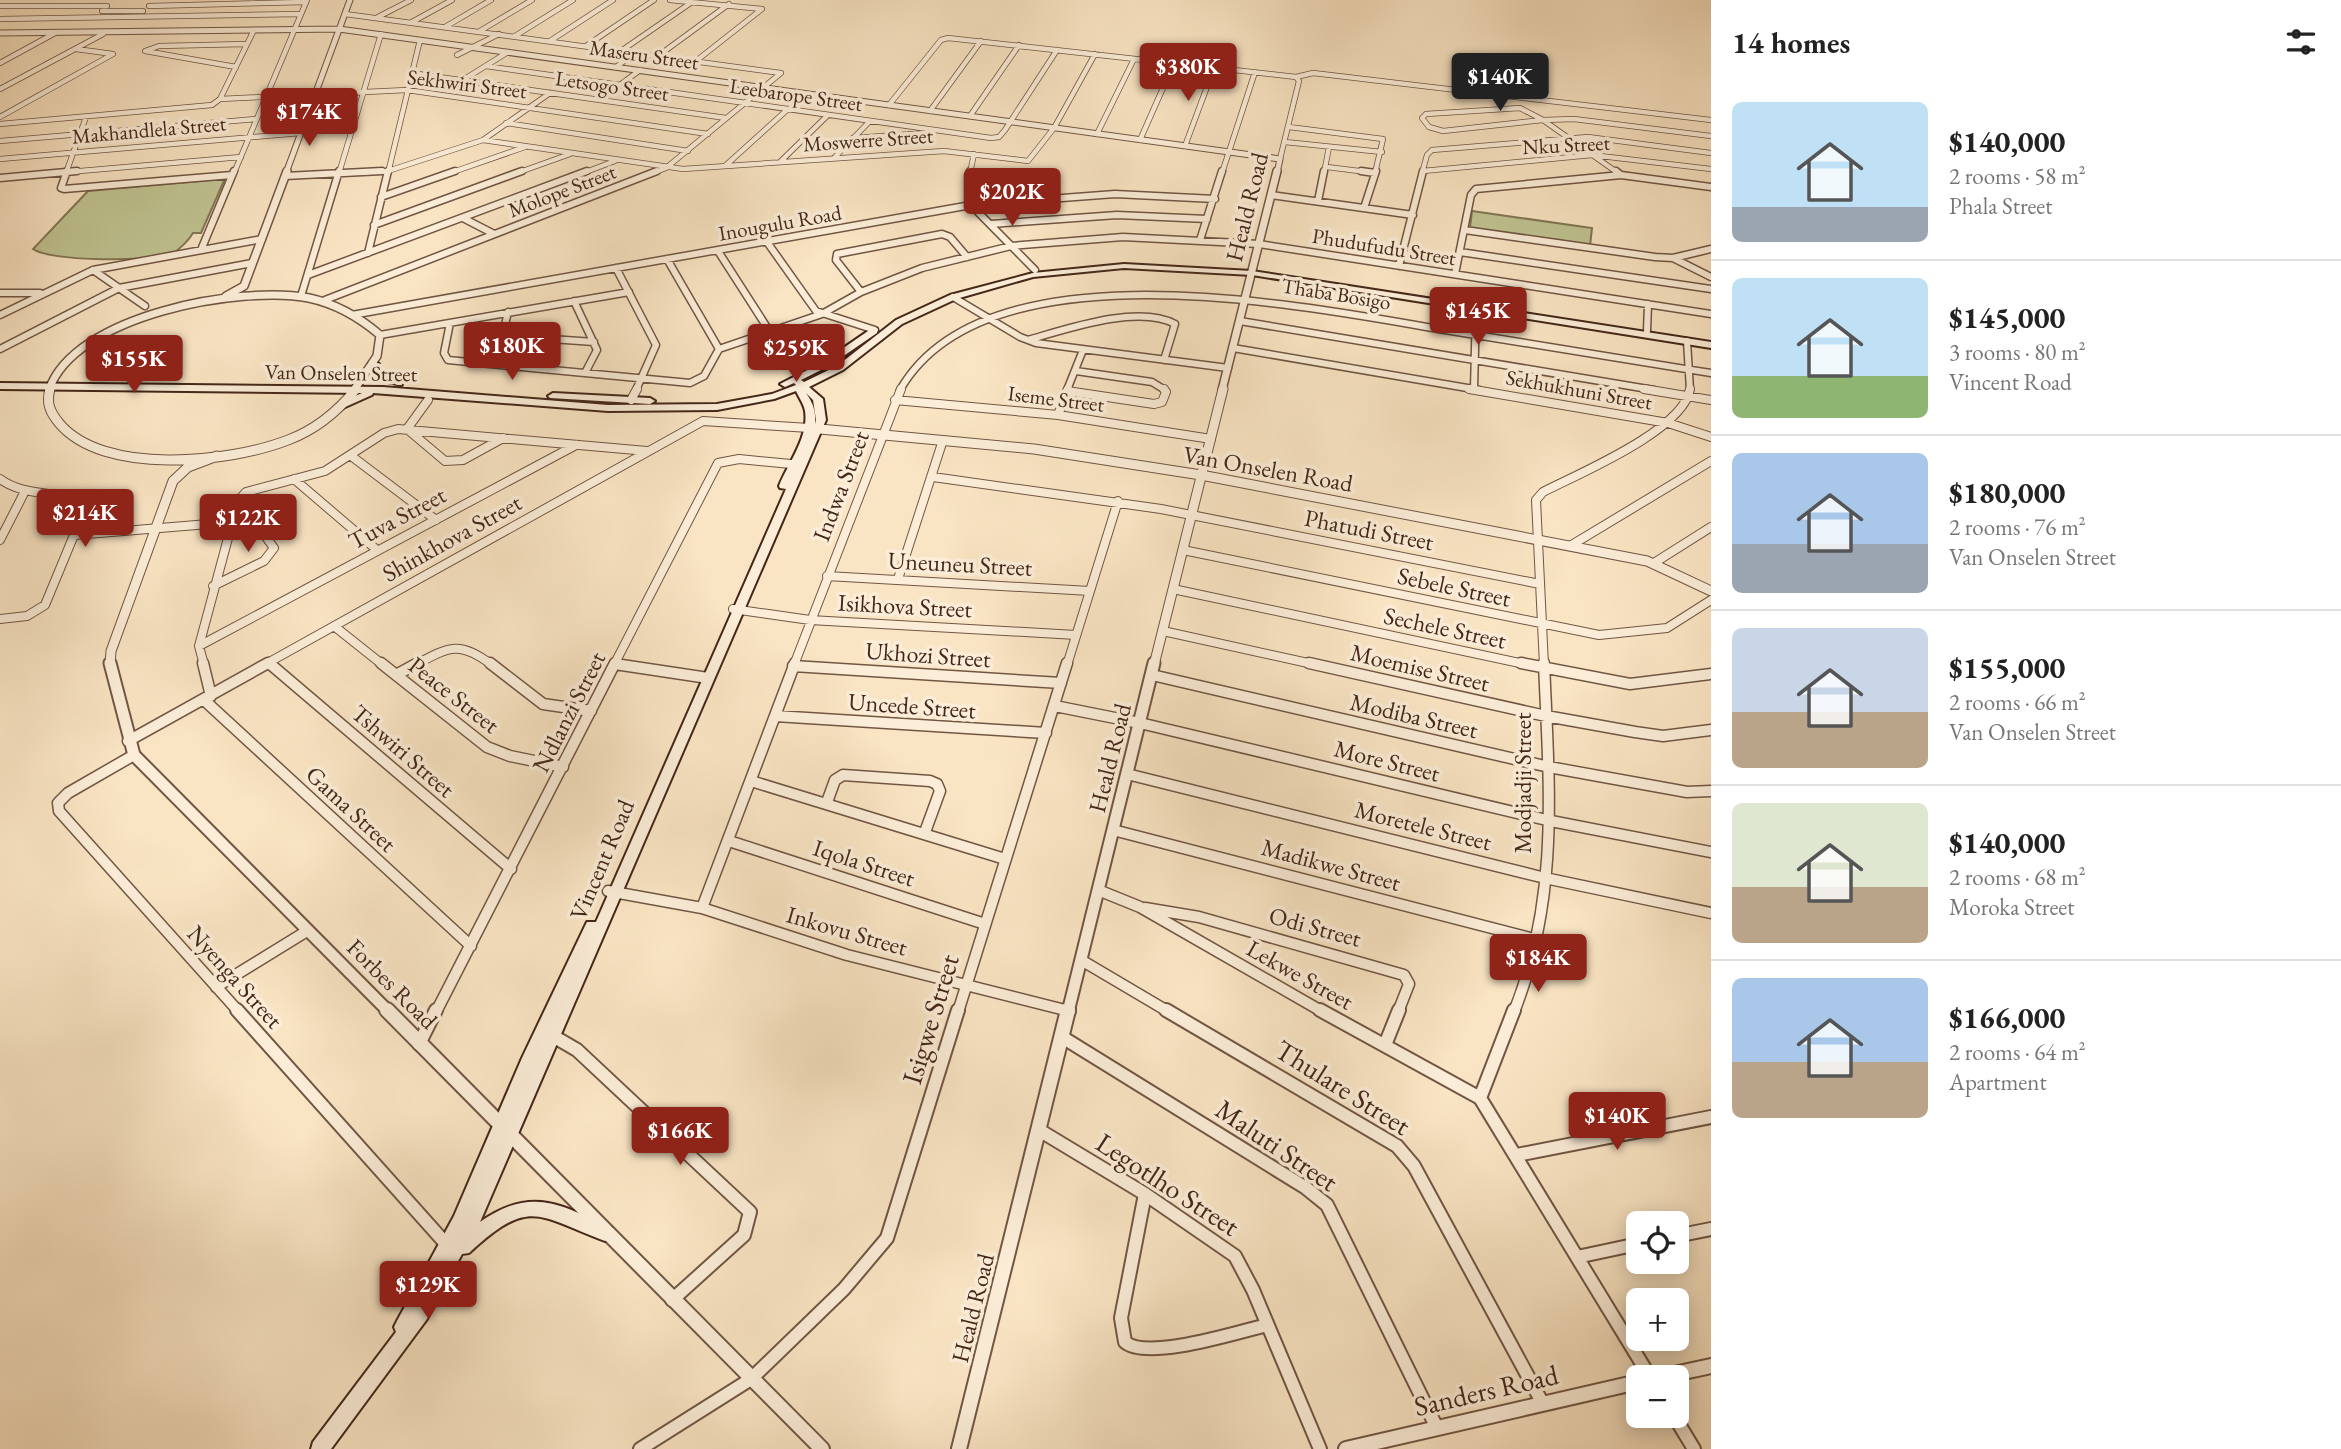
<!DOCTYPE html>
<meta charset="utf-8">
<style>
body{margin:0;font-family:"EB Garamond",serif;background:#f2f2f2;color:#222;height:100vh;display:flex;flex-direction:column;font-size:26px;white-space:nowrap}
*{box-sizing:border-box;margin:0}
p{font-size:23px;color:#767676}
.icon{flex:none;width:38px;height:38px;fill:none;stroke:currentColor;stroke-width:2;stroke-linecap:round;stroke-linejoin:round}
.map{position:relative;flex:1;overflow:hidden}
.details{display:flex;flex-direction:column;background:#fff;width:630px}
.details>*{flex:none}
.buttons{position:absolute;left:1626px;top:1211px;display:grid;gap:14px}
.buttons a{display:grid;place-items:center;width:63px;height:63px;border-radius:10px;background:#fff;box-shadow:0 4px 18px #0003;font-size:35px}
.price{position:absolute;translate:-50% -60px;padding:0 16px;border-radius:7px;background:#8f2418;color:#fff;font-size:23px;line-height:46px;filter:drop-shadow(0 2px 4px #0008)}
.price::after{content:'';position:absolute;left:50%;top:42px;width:21px;height:16px;margin-left:-10px;background:inherit;clip-path:polygon(0 0,100% 0,50% 100%)}
.price.active{background:#222;color:#fff}
ul{padding:0;list-style:none}
li{display:flex;align-items:center;gap:21px;height:175px;padding:0 21px}
li+li{border-top:2px solid #e0e0e0}
li span{display:grid;place-items:center;flex:none;width:196px;height:140px;border-radius:10px;color:#555}
li>.icon{margin-inline-start:auto}
span .icon{width:84px;height:84px;fill:#fffc;stroke-width:1}
li b{font-size:30px}
h2{display:flex;justify-content:space-between;align-items:center;height:84px;padding:0 21px;font-size:30px}
main{display:flex;flex:1;min-height:0}
.map>svg:first-child{display:block}
.green{fill:#c0c492;stroke:#827656;stroke-width:2}
.lines{fill:none;stroke-linecap:round;stroke-linejoin:round}
.minor-far4-casing{stroke:#725644;stroke-width:6}
.minor-far3-casing{stroke:#725644;stroke-width:9}
.minor-far2-casing{stroke:#725644;stroke-width:10}
.minor-far1-casing{stroke:#725644;stroke-width:13}
.minor-casing{stroke:#725644;stroke-width:16}
.tertiary-far4-casing{stroke:#725644;stroke-width:7}
.tertiary-far3-casing{stroke:#725644;stroke-width:10}
.tertiary-far2-casing{stroke:#725644;stroke-width:11}
.tertiary-far1-casing{stroke:#725644;stroke-width:15}
.tertiary-casing{stroke:#725644;stroke-width:18}
.secondary-casing{stroke:#452719;stroke-width:4}
.minor-far4{stroke:#fbedd8;stroke-width:4.5}
.minor-far3{stroke:#fbedd8;stroke-width:6}
.minor-far2{stroke:#fbedd8;stroke-width:8}
.minor-far1{stroke:#fbedd8;stroke-width:10}
.minor{stroke:#fbedd8;stroke-width:12}
.tertiary-far4{stroke:#fbedd8;stroke-width:5}
.tertiary-far3{stroke:#fbedd8;stroke-width:7}
.tertiary-far2{stroke:#fbedd8;stroke-width:9}
.tertiary-far1{stroke:#fbedd8;stroke-width:11}
.tertiary{stroke:#fbedd8;stroke-width:14}
.secondary{fill:#fbedd8;fill-rule:evenodd}
.labels{text-anchor:middle;stroke-width:7;stroke-linejoin:round;paint-order:stroke}
.far-street-label{font-size:21px;fill:#452719;stroke:#fbedd8}
.street-label{font-size:24px;fill:#452719;stroke:#fbedd8}
.near-street-label{font-size:28px;fill:#452719;stroke:#fbedd8}
</style>
<main>
<div class="map">
<svg width="1711" height="1449" viewBox="0 0 1711 1449">
<rect width="100%" height="100%" fill="#f9e4c3"/>
<filter id="stains"><feTurbulence type="fractalNoise" baseFrequency=".00286" numOctaves="4"/><feColorMatrix values="0 0 0 0 .2 0 0 0 0 .09 0 0 0 0 .02 0 0 0 .5 -.17"/></filter>
<radialGradient id="worn" r=".72"><stop offset=".6" stop-color="#630" stop-opacity="0"/><stop offset="1" stop-color="#630" stop-opacity=".3"/></radialGradient>
<path class="green" d="M 221,179 L 224,181 L 201,233 L 193,233 C 189,240 180,249 173,253 C 153,262 51,262 33,249 L 88,191 Z
M 1472,211 L 1592,228 L 1590,246 L 1470,228 Z"/>
<g class="lines">
<defs>
<path id="minor-far4" d="M 670,0 L 762,9 L 696,61
M 0,6 L 107,6
M 149,6 L 306,2
M 102,11 L 143,11
M 345,14 L 781,73 L 666,168 L 653,173
M 378,17 L 411,0
M 0,19 L 301,14
M 412,22 L 452,0
M 445,27 L 491,0
M 480,31 L 532,0
M 515,36 L 573,0
M 550,41 L 613,0
M 586,46 L 654,0
M 621,51 L 692,2
M 457,55 L 499,34
M 658,56 L 729,4
M 0,63 L 55,33
M 486,66 L 991,138 L 999,137 L 1005,130 L 1057,50
M 236,67 L 145,51 L 159,46 L 247,44
M 616,67 L 635,53
M 411,73 L 726,118
M 1296,77 L 1313,73 L 1711,120
M 463,80 L 508,52
M 0,89 L 103,34
M 220,99 L 407,90 L 708,134
M 600,100 L 640,70
M 889,105 L 941,40 L 948,38 L 1296,77
M 1520,108 L 1543,120 L 1443,131 L 1429,127 L 1422,118 L 1426,114 Z
M 930,111 L 981,41
M 970,116 L 1019,45
M 0,117 L 113,54 L 76,49
M 1543,120 L 1618,173
M 1543,120 L 1574,119 L 1711,136
M 506,123 L 688,151
M 0,124 L 212,105 L 220,99 L 254,30
M 1289,127 L 1383,139 L 1375,173
M 1097,134 L 1134,59
M 853,138 L 928,133
M 483,140 L 683,169 L 944,151 L 1028,161 L 1054,128 L 1095,54
M 1140,140 L 1174,63
M 0,141 L 256,119
M 1285,142 L 1382,152
M 1185,146 L 1214,68
M 834,158 L 870,121
M 0,159 L 300,133
M 1280,159 L 1299,81 L 1296,77
M 780,162 L 828,115
M 725,166 L 788,109
M 1327,167 L 1375,173
M 1423,171 L 1592,155 L 1711,169
M 57,173 L 241,157
M 66,173 L 86,117
M 234,173 L 307,0
M 339,173 L 381,34
M 346,173 L 388,171 L 483,140 L 550,93
M 388,173 L 420,40
M 450,173 L 525,147
M 517,173 L 570,154
M 583,173 L 615,161
M 970,173 L 974,154
M 1222,173 L 1255,72
M 1324,173 L 1329,147
M 1422,173 L 1427,155 L 1432,150 L 1588,137 L 1711,153"/>
<path id="minor-far3" d="M 67,171 L 61,188 L 64,189 L 232,175
M 970,171 L 971,205
M 1361,171 L 1375,173
M 1616,171 L 1621,175
M 285,176 L 382,171
M 0,178 L 77,171
M 1271,195 L 1413,215
M 381,197 L 455,171
M 1318,201 L 1324,171
M 971,205 L 1035,270
M 1364,208 L 1376,171
M 463,218 L 494,234
M 991,224 L 1117,215 L 1207,219
M 374,225 L 522,171
M 1465,230 L 1655,257 L 1673,258 L 1711,249
M 1200,240 L 1222,171
M 767,242 L 816,311 L 875,330
M 201,250 L 234,171
M 718,251 L 770,332
M 1460,252 L 1711,289
M 368,253 L 388,171
M 1673,258 L 1711,277
M 667,259 L 719,349
M 1399,266 L 1423,171
M 616,268 L 656,345 L 636,390
M 93,270 L 145,306
M 1455,274 L 1471,195 L 1476,189 L 1621,175 L 1711,187
M 308,275 L 587,171
M 861,292 L 836,260 L 837,254 L 942,234 L 950,237 L 967,257
M 0,293 L 40,293
M 301,296 L 339,171
M 953,297 L 1020,337 L 1036,343 L 1228,368
M 325,300 L 657,171
M 574,301 L 597,350 L 585,373
M 508,312 L 504,329 L 508,336 L 594,342
M 0,315 L 93,270 L 262,239
M 352,315 L 971,205 L 1115,194 L 1215,199
M 1240,321 L 1654,390
M 450,323 L 444,353 L 448,360 L 690,383 L 704,376 L 719,349
M 1647,331 L 1648,304
M 380,335 L 629,292
M 1028,340 C 1067,329 1138,304 1175,324 L 1164,360
M 1687,341 L 1690,390
M 1233,348 L 1479,390
M 0,349 L 119,288 L 252,263
M 719,349 L 822,314 L 861,292 L 922,268 L 1011,246 L 1123,237 L 1259,244 L 1711,314
M 1076,371 L 1152,382 L 1165,390
M 1474,389 L 1476,308
M 900,390 C 986,240 1307,307 1445,330 C 1533,344 1622,359 1711,373
M 1067,390 L 1083,350"/>
<path id="minor-far2" d="M 1469,389 L 1668,423 L 1711,437
M 1644,389 L 1711,400
M 1067,391 L 1154,404 L 1162,402 L 1166,392 L 1164,389
M 428,400 L 407,429 L 445,461 L 463,460 L 503,438
M 631,400 L 637,389
M 895,400 L 1058,415 L 1211,439
M 1058,415 L 1068,389
M 350,455 L 436,520
M 933,477 L 1161,509 L 1540,584
M 0,479 C 28,499 60,488 86,506 L 45,605 L 27,616 L 0,619
M 294,479 L 377,550
M 75,535 L 233,522
M 0,540 L 23,495
M 1570,546 L 1711,461
M 1183,550 L 1599,635 L 1667,628 L 1711,600
M 1654,563 L 1711,527
M 827,576 L 1090,591
M 898,579 L 943,440
M 213,586 L 264,561 L 274,548 L 263,533 L 234,517
M 1173,589 L 1529,665
M 733,609 L 810,620 L 1076,635
M 334,626 L 383,665
M 1163,631 L 1317,665
M 199,646 L 576,445
M 269,663 L 271,665
M 615,664 L 622,665
M 204,665 L 199,646 L 238,501 L 246,492 L 325,471 L 384,433 L 398,429 L 647,451
M 264,665 L 703,421 L 809,428
M 415,665 C 449,647 459,640 492,665
M 614,665 L 718,463 L 739,459 L 791,464
M 794,665 L 901,389
M 1067,665 L 1118,501
M 1544,665 L 1536,500 L 1543,492 C 1578,474 1684,430 1690,389"/>
<path id="minor-far1" d="M 203,663 L 211,696
M 269,663 L 511,869
M 381,663 L 487,747 L 510,756 L 563,767
M 490,663 L 543,704 L 591,711
M 1309,663 L 1546,716 L 1635,732 L 1663,736 L 1711,730
M 1521,663 L 1630,684 L 1711,674
M 615,664 L 708,678
M 793,666 L 1061,683
M 396,675 L 418,663
M 1152,675 L 1549,767 L 1687,792 L 1711,791
M 204,700 L 471,946
M 1055,706 L 1140,723 L 1551,821 L 1711,852
M 775,716 L 1046,733
M 128,741 L 268,663
M 134,755 L 68,793 L 58,803 L 59,811 L 239,1012
M 1127,774 L 1545,878 L 1711,913
M 751,781 L 1005,859
M 827,802 L 835,780 L 843,775 L 930,781 L 937,784 L 940,791 L 925,832
M 1113,830 L 1538,940
M 729,841 L 985,924
M 1098,890 L 1140,907 L 1323,1012
M 608,891 L 702,908 L 847,955 L 1069,1011
M 702,908 L 795,663
M 1145,908 L 1199,917 L 1404,975 L 1409,984 L 1398,1012
M 1081,960 L 1169,1012
M 216,987 L 307,931
M 436,1012 L 615,663
M 958,1012 L 1067,663
M 1514,1012 C 1560,895 1549,786 1544,663"/>
<path id="minor" d="M 237,1010 L 447,1245
M 1066,1010 L 1069,1011
M 1166,1010 L 1397,1146 L 1414,1166 L 1543,1404
M 1320,1010 L 1480,1098 L 1650,1377
M 553,1036 L 577,1050 L 750,1212 L 744,1235 L 672,1300
M 1062,1037 L 1306,1188 L 1327,1205 L 1437,1428
M 419,1044 L 436,1010
M 1385,1045 L 1399,1010
M 1480,1098 L 1514,1010
M 1039,1130 L 1145,1194 L 1235,1256 L 1253,1290 L 1320,1449
M 1517,1155 L 1711,1117
M 1145,1194 L 1121,1318 L 1125,1342 C 1147,1361 1238,1332 1267,1325
M 1676,1236 L 1711,1229
M 1577,1257 L 1638,1244
M 1674,1416 L 1694,1449
M 640,1449 L 751,1379 L 844,1289 L 887,1238 L 958,1010"/>
<path id="tertiary-far4" d="M 0,33 L 339,29 L 1280,159 L 1277,173
M 286,173 L 350,0"/>
<path id="tertiary-far3" d="M 226,296 L 244,286 L 287,171
M 49,390 C 74,315 241,285 309,298 C 337,304 359,317 380,335 L 377,356 L 354,390
M 1222,390 L 1277,171"/>
<path id="tertiary-far2" d="M 50,389 C 46,403 50,412 59,423 C 103,476 229,463 288,440 C 315,430 338,411 356,389
M 809,428 L 1034,449 L 1201,475 L 1647,561 L 1711,591
M 110,665 L 111,651 L 173,481 L 188,467 L 217,456
M 1154,665 L 1223,389"/>
<path id="tertiary-far1" d="M 110,663 L 134,755 L 389,1012
M 1068,1012 L 1154,663"/>
<path id="tertiary" d="M 387,1010 L 822,1449
M 1660,1377 L 1711,1366
M 959,1449 L 1068,1010
M 1346,1449 L 1638,1382"/>
<path id="secondary" d="M 1124,264 L 1252,271 L 1711,342 L 1711,348 L 1252,275 L 1124,268 L 1033,277 L 956,299 L 902,324 L 843,370 L 809,387 L 823,399 L 826,420 L 480,1222 C 531,1186 560,1204 611,1228 L 613,1233 L 611,1238 L 605,1241 C 536,1215 530,1197 469,1253 L 462,1254 L 427,1319 L 331,1449 L 311,1449 L 313,1442 L 396,1332 L 394,1327 L 397,1321 L 454,1216 L 522,1058 L 585,926 L 587,922 L 596,922 L 786,489 L 780,488 L 779,486 C 788,463 809,437 805,411 C 804,404 799,398 796,391 L 774,399 L 717,410 L 608,411 L 373,393 L 372,395 L 343,408 L 338,405 L 340,403 L 362,393 L 0,389 L 0,383 L 383,387 L 608,405 L 717,404 L 772,394 L 796,385 L 794,383 L 785,387 L 780,384 L 823,362 L 871,329 L 877,329 L 877,333 L 829,366 L 801,380 L 804,382 L 837,366 L 896,320 L 950,295 L 1033,273 ZM 806,393 L 813,400 L 816,420 L 815,424 C 816,411 813,403 806,393 Z
M 374,361 L 379,364 L 381,375 L 402,381 L 402,385 L 374,379 L 369,364 Z
M 553,393 L 650,398 L 655,401 L 650,404 L 550,398 L 548,396 Z"/>
</defs>
<use href="#minor-far4" class="minor-far4-casing"/>
<use href="#minor-far3" class="minor-far3-casing"/>
<use href="#minor-far2" class="minor-far2-casing"/>
<use href="#minor-far1" class="minor-far1-casing"/>
<use href="#minor" class="minor-casing"/>
<use href="#tertiary-far4" class="tertiary-far4-casing"/>
<use href="#tertiary-far3" class="tertiary-far3-casing"/>
<use href="#tertiary-far2" class="tertiary-far2-casing"/>
<use href="#tertiary-far1" class="tertiary-far1-casing"/>
<use href="#tertiary" class="tertiary-casing"/>
<use href="#secondary" class="secondary-casing"/>
<use href="#minor-far4" class="minor-far4"/>
<use href="#minor-far3" class="minor-far3"/>
<use href="#minor-far2" class="minor-far2"/>
<use href="#minor-far1" class="minor-far1"/>
<use href="#minor" class="minor"/>
<use href="#tertiary-far4" class="tertiary-far4"/>
<use href="#tertiary-far3" class="tertiary-far3"/>
<use href="#tertiary-far2" class="tertiary-far2"/>
<use href="#tertiary-far1" class="tertiary-far1"/>
<use href="#tertiary" class="tertiary"/>
<use href="#secondary" class="secondary"/>
</g>
<g class="labels">
<g class="far-street-label">
<text transform="translate(644 55) rotate(8)" y="7">Maseru Street</text>
<text transform="translate(467 84) rotate(7)" y="7">Sekhwiri Street</text>
<text transform="translate(612 86) rotate(8)" y="7">Letsogo Street</text>
<text transform="translate(796 95) rotate(8)" y="7">Leebarope Street</text>
<text transform="translate(149 130) rotate(-5)" y="7">Makhandlela Street</text>
<text transform="translate(868 140) rotate(-4)" y="7">Moswerre Street</text>
<text transform="translate(1566 145) rotate(-3)" y="7">Nku Street</text>
<text transform="translate(562 191) rotate(-21)" y="7">Molope Street</text>
<text transform="translate(780 223) rotate(-10)" y="7">Inougulu Road</text>
<text transform="translate(1384 247) rotate(9)" y="7">Phudufudu Street</text>
<text transform="translate(1336 294) rotate(9)" y="7">Thaba Bosigo</text>
<text transform="translate(341 373) rotate(1)" y="7">Van Onselen Street</text>
<text transform="translate(1579 390) rotate(10)" y="7">Sekhukhuni Street</text>
<text transform="translate(1056 399) rotate(7)" y="7">Iseme Street</text>
</g>
<g class="street-label">
<text transform="translate(1247 207) rotate(-76)" y="8">Heald Road</text>
<text transform="translate(1268 469) rotate(10)" y="8">Van Onselen Road</text>
<text transform="translate(841 486) rotate(-69)" y="8">Indwa Street</text>
<text transform="translate(397 518) rotate(-28)" y="8">Tuva Street</text>
<text transform="translate(1369 530) rotate(11)" y="8">Phatudi Street</text>
<text transform="translate(452 538) rotate(-29)" y="8">Shinkhova Street</text>
<text transform="translate(960 564) rotate(3)" y="8">Uneuneu Street</text>
<text transform="translate(1454 587) rotate(12)" y="8">Sebele Street</text>
<text transform="translate(905 606) rotate(3)" y="8">Isikhova Street</text>
<text transform="translate(1445 628) rotate(12)" y="8">Sechele Street</text>
<text transform="translate(928 655) rotate(4)" y="8">Ukhozi Street</text>
<text transform="translate(1420 668) rotate(13)" y="8">Moemise Street</text>
<text transform="translate(454 695) rotate(38)" y="8">Peace Street</text>
<text transform="translate(912 706) rotate(4)" y="8">Uncede Street</text>
<text transform="translate(569 712) rotate(-63)" y="8">Ndlanzi Street</text>
<text transform="translate(1414 716) rotate(13)" y="8">Modiba Street</text>
<text transform="translate(403 751) rotate(41)" y="8">Tshwiri Street</text>
<text transform="translate(1110 758) rotate(-76)" y="8">Heald Road</text>
<text transform="translate(1387 761) rotate(14)" y="8">More Street</text>
<text transform="translate(1523 783) rotate(-90)" y="8">Modjadji Street</text>
<text transform="translate(351 809) rotate(43)" y="8">Gama Street</text>
<text transform="translate(1423 826) rotate(14)" y="8">Moretele Street</text>
<text transform="translate(602 860) rotate(-67)" y="8">Vincent Road</text>
<text transform="translate(864 863) rotate(18)" y="8">Iqola Street</text>
<text transform="translate(1331 865) rotate(15)" y="8">Madikwe Street</text>
<text transform="translate(1315 927) rotate(15)" y="8">Odi Street</text>
<text transform="translate(847 931) rotate(16)" y="8">Inkovu Street</text>
<text transform="translate(1300 975) rotate(29)" y="8">Lekwe Street</text>
<text transform="translate(235 977) rotate(48)" y="8">Nyenga Street</text>
<text transform="translate(392 984) rotate(45)" y="8">Forbes Road</text>
<text transform="translate(973 1308) rotate(-76)" y="8">Heald Road</text>
</g>
<g class="near-street-label">
<text transform="translate(930 1019) rotate(-73)" y="10">Isigwe Street</text>
<text transform="translate(1343 1087) rotate(32)" y="10">Thulare Street</text>
<text transform="translate(1277 1145) rotate(34)" y="10">Maluti Street</text>
<text transform="translate(1168 1184) rotate(33)" y="10">Legotlho Street</text>
<text transform="translate(1486 1390) rotate(-13)" y="10">Sanders Road</text>
</g>
</g>
<rect width="100%" height="100%" filter="url(#stains)"/>
<rect width="100%" height="100%" fill="url(#worn)"/>
</svg>
<div class="buttons">
<a><svg class="icon" aria-label="locate" viewBox="0 0 24 24"><circle cx="12" cy="12" r="6"/><path d="M12 2v4M12 18v4M2 12h4M18 12h4"/></svg></a>
<a>+</a>
<a>−</a>
</div>
<b class="price" style="left:1188px;top:103px">$380K</b>
<b class="price active" style="left:1500px;top:113px">$140K</b>
<b class="price" style="left:309px;top:148px">$174K</b>
<b class="price" style="left:1012px;top:228px">$202K</b>
<b class="price" style="left:1478px;top:347px">$145K</b>
<b class="price" style="left:512px;top:382px">$180K</b>
<b class="price" style="left:796px;top:384px">$259K</b>
<b class="price" style="left:134px;top:395px">$155K</b>
<b class="price" style="left:85px;top:549px">$214K</b>
<b class="price" style="left:248px;top:554px">$122K</b>
<b class="price" style="left:1538px;top:994px">$184K</b>
<b class="price" style="left:1617px;top:1152px">$140K</b>
<b class="price" style="left:680px;top:1167px">$166K</b>
<b class="price" style="left:428px;top:1321px">$129K</b>
</div>
<section class="details">
<h2>14 homes<svg class="icon" aria-label="filters" viewBox="0 0 24 24"><path d="M4 7h16M4 17h16"/><circle cx="9" cy="7" r="2"/><circle cx="15" cy="17" r="2"/></svg></h2>
<ul>
<li><span style="background:linear-gradient(#bfe0f5 75%,#9aa5b1 0)"><svg class="icon" aria-label="home" viewBox="0 0 24 24"><path d="M3 11l9-7 9 7M6 9v11h12V9"/></svg></span><div><b>$140,000</b><p>2 rooms · 58 m²</p><p>Phala Street</p></div></li>
<li><span style="background:linear-gradient(#bfe0f5 70%,#8fb573 0)"><svg class="icon" aria-label="home" viewBox="0 0 24 24"><path d="M3 11l9-7 9 7M6 9v11h12V9"/></svg></span><div><b>$145,000</b><p>3 rooms · 80 m²</p><p>Vincent Road</p></div></li>
<li><span style="background:linear-gradient(#a9c7e8 65%,#9aa5b1 0)"><svg class="icon" aria-label="home" viewBox="0 0 24 24"><path d="M3 11l9-7 9 7M6 9v11h12V9"/></svg></span><div><b>$180,000</b><p>2 rooms · 76 m²</p><p>Van Onselen Street</p></div></li>
<li><span style="background:linear-gradient(#c9d6e8 60%,#b9a48a 0)"><svg class="icon" aria-label="home" viewBox="0 0 24 24"><path d="M3 11l9-7 9 7M6 9v11h12V9"/></svg></span><div><b>$155,000</b><p>2 rooms · 66 m²</p><p>Van Onselen Street</p></div></li>
<li><span style="background:linear-gradient(#dfe7d0 60%,#b9a48a 0)"><svg class="icon" aria-label="home" viewBox="0 0 24 24"><path d="M3 11l9-7 9 7M6 9v11h12V9"/></svg></span><div><b>$140,000</b><p>2 rooms · 68 m²</p><p>Moroka Street</p></div></li>
<li><span style="background:linear-gradient(#a9c7e8 60%,#b9a48a 0)"><svg class="icon" aria-label="home" viewBox="0 0 24 24"><path d="M3 11l9-7 9 7M6 9v11h12V9"/></svg></span><div><b>$166,000</b><p>2 rooms · 64 m²</p><p>Apartment</p></div></li>
</ul>
</section>
</main>
